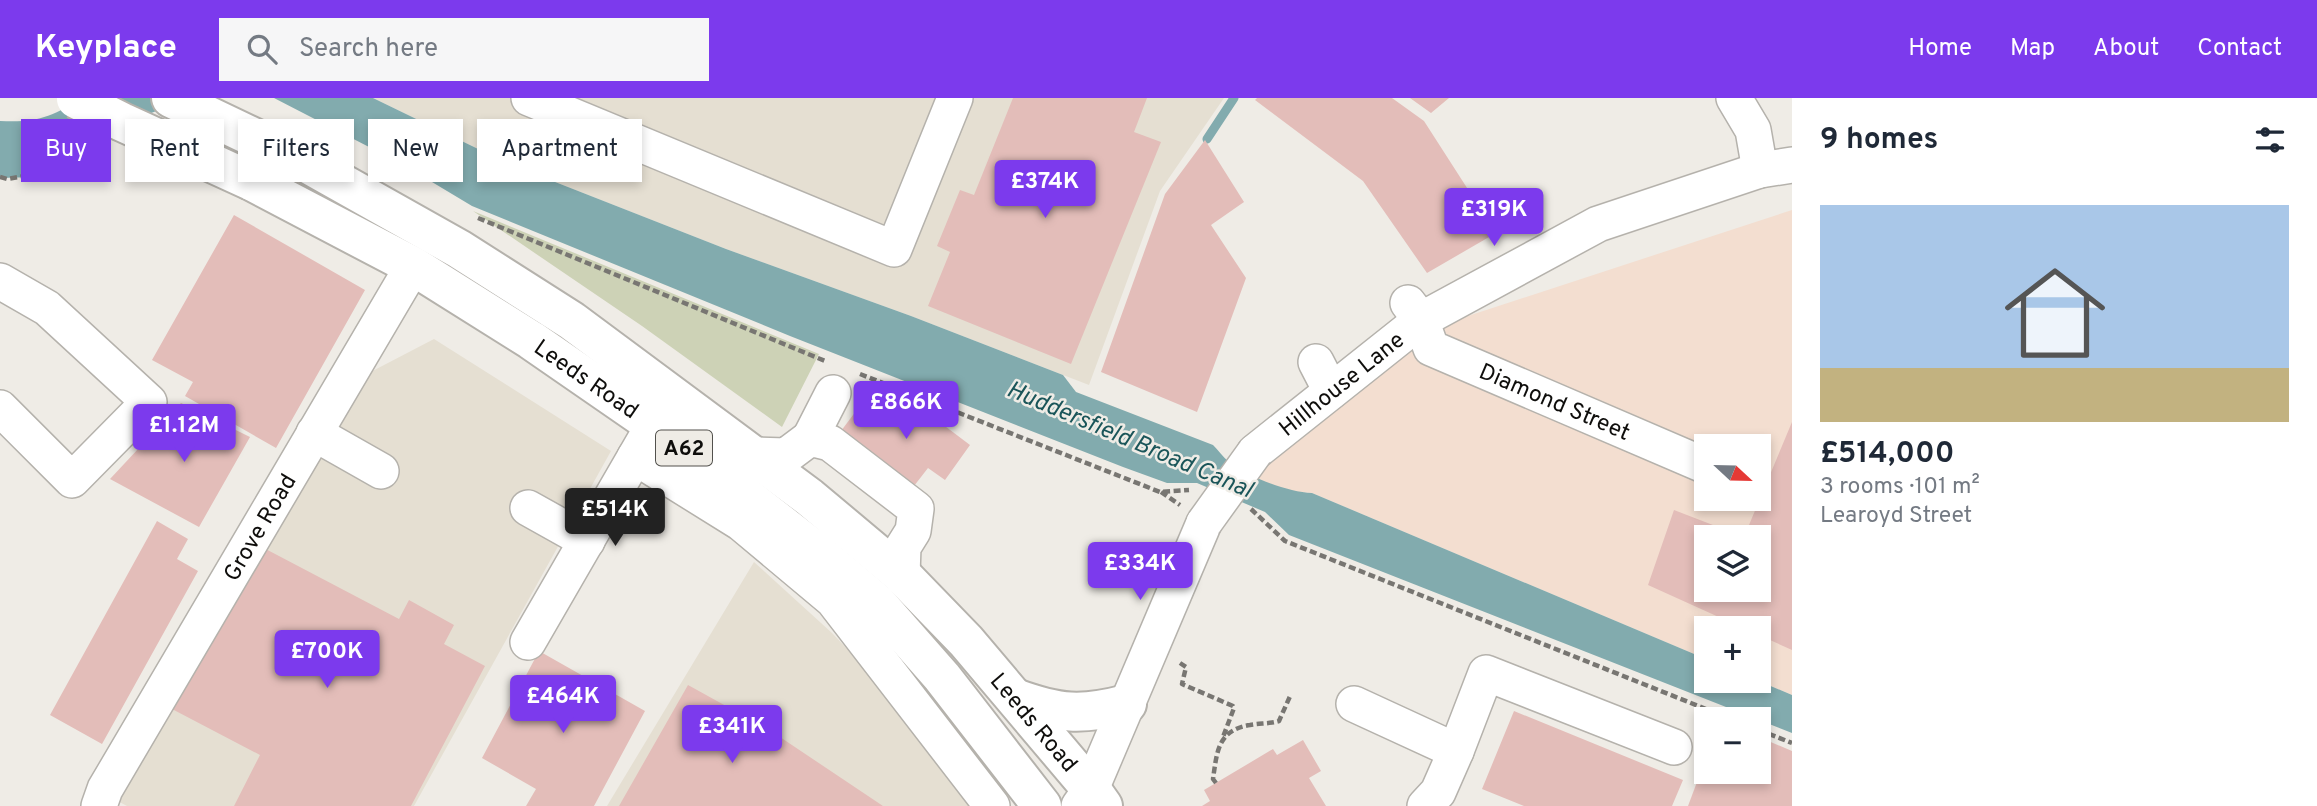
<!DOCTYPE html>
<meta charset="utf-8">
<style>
body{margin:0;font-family:Overpass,sans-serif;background:#f6f6f7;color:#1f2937;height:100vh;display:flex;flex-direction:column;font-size:26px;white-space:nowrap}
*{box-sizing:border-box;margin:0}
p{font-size:23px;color:#747a83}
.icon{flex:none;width:38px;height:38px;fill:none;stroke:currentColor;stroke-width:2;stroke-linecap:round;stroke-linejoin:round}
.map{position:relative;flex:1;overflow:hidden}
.sheet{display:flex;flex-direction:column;background:#fff;width:525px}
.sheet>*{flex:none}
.guide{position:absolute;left:21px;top:21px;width:665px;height:63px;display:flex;gap:14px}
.needle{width:46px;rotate:112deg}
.buttons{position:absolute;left:1694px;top:336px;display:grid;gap:14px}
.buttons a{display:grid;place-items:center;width:77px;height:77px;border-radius:0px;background:#fff;box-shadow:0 4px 10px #0003;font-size:35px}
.price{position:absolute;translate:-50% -60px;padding:0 16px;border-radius:7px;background:#7c3aed;color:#fff;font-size:23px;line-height:46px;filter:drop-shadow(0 2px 4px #0008)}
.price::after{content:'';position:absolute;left:50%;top:42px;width:21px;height:16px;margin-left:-10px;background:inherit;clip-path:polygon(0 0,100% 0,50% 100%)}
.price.on{background:#222;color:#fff}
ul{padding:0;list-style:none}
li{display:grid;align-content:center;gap:14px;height:371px;padding:0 28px}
li span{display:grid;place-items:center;height:217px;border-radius:0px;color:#555}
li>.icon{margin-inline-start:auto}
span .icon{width:126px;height:126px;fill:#fffc;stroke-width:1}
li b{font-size:30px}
h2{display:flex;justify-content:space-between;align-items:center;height:84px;padding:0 28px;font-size:30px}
.tag{padding:0 24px;border-radius:0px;background:#fff;box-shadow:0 4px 10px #0003;font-size:24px;line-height:63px}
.tag.on{background:#7c3aed;color:#fff}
header{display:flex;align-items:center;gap:42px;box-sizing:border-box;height:98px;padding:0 35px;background:#7c3aed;color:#fff}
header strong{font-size:33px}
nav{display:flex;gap:38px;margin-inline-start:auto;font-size:24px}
.search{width:490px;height:63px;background:#f6f6f7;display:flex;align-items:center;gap:18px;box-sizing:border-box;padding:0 24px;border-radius:0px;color:#747a83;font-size:26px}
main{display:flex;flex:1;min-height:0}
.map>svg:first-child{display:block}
.built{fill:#e5dfd2}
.industrial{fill:#f3ded0;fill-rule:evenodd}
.green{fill:#cdd2b6}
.water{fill:#82abae}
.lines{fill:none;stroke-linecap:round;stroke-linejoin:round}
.stream{stroke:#82abae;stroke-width:9}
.building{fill:#e3bdb9}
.minor-casing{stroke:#b5b2ac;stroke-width:38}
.major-casing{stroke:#b5b2ac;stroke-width:42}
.path{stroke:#787672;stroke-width:4.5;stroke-dasharray:7 3.5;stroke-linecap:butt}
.minor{stroke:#fff;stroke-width:35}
.major{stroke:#fff;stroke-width:38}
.minor-bridge-casing{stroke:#b5b2ac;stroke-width:38;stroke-linecap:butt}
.major-bridge-casing{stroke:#b5b2ac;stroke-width:42;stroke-linecap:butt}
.minor-bridge{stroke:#fff;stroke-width:35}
.major-bridge{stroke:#fff;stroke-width:38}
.labels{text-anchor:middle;stroke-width:5;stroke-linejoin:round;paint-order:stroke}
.shield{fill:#efece6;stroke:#52514d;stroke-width:2}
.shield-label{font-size:21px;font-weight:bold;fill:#0f0e0c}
.street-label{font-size:23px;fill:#0f0e0c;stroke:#efece6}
.water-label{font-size:24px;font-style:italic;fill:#1a5559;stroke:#efece6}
</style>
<header>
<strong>Keyplace</strong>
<div class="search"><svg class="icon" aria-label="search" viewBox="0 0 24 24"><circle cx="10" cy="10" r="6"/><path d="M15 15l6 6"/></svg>Search here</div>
<nav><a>Home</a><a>Map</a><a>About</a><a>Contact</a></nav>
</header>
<main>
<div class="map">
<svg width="1792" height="708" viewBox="0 0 1792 708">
<rect width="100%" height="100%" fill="#efece6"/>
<path class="built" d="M 373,0 L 1224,0 L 1160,93 L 1089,287 L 911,218 L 726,151 L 507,65 Z
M 434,241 L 611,353 L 414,708 L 127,708 L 114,701 L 361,279 Z
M 754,464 L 832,535 L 923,631 L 980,708 L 607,708 Z"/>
<path class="industrial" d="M 1792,112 L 1792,597 L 1759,583 L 1759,530 L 1706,530 L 1706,561 L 1312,395 L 1295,394 L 1244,379 L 1419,234 ZM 1706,348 L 1759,348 L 1759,401 L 1706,401 ZM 1706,439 L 1759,439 L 1759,492 L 1706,492 Z"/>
<path class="green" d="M 473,113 L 819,256 L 782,329 L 642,228 Z"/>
<path class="water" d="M 84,0 L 190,0 L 84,41 L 63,62 L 36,79 L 0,80 L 0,23 C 39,25 51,18 84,0 Z
M 274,0 L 373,0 L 507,65 L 726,151 L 911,218 L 1063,277 L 1076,294 L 1213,347 C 1218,352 1223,359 1229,364 C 1249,379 1287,394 1312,395 L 1706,561 L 1706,583 L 1759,583 L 1792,597 L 1792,635 L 1289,437 L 1265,414 L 1197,385 L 1167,385 L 1123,369 L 790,238 L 472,108 L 402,66 Z"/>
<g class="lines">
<path class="stream" d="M 1207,41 L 1234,0"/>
</g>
<path class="building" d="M 1013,0 L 1147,0 L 1134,34 L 1161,44 L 1071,266 L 928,208 L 950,154 L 937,148 L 960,92 L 974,97 Z
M 1257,0 L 1392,0 L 1424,23 L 1496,135 L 1427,175 L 1363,83 L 1255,2 Z
M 1410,0 L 1449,0 L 1431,15 Z
M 1205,42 L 1244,104 L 1211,127 L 1246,180 L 1197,314 L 1101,274 L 1165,96 Z
M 234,117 L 365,192 L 276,350 L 185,298 L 193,284 L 152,262 Z
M 868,297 L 904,324 L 917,307 L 970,347 L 945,382 L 928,370 L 914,388 L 841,333 Z
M 181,305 L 250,339 L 199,429 L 110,381 Z
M 1792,324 L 1792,552 L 1759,537 L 1759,530 L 1743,530 L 1648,487 L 1674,412 L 1744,439 L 1706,439 L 1706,492 L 1759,492 L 1759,439 L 1744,439 Z
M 157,423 L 188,441 L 177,461 L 198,473 L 102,646 L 50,617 Z
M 258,447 L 399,521 L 409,502 L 454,527 L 444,546 L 485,568 L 411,708 L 234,708 L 260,657 L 172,611 Z
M 539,553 L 645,613 L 594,708 L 526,708 L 536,691 L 482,660 Z
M 688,587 L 771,633 L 883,708 L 619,708 Z
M 1514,613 L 1683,682 L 1672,708 L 1524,708 L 1482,691 Z
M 1759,639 L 1792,653 L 1792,708 L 1688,708 L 1706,660 L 1706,674 L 1759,674 Z
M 1303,642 L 1321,673 L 1309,680 L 1326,708 L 1202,708 L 1210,703 L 1204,692 L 1273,651 L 1277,657 Z"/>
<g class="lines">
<defs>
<g id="minor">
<path d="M 529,0 L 894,151 L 955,0"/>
<path d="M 1734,0 L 1753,32 L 1760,72"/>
<path d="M 0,183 L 47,210 L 149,304 L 72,382 L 0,310"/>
<path id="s1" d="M 1408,205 L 1421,222 L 1431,250 L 1706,368"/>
<path d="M 1316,264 L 1331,293"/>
<path d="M 314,335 L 381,373"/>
<path d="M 810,340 L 833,295"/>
<path id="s2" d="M 1255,354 L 1421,222 L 1598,126 L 1760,72 L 1792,67"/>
<path d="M 752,357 L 786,358 L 810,340 L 830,345 L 916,411 L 913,433 L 903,449 L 902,477"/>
<path d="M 635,359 L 741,425 L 833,502 L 992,708"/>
<path d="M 528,410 L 587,443"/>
<path d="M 528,544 L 646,340"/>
<path d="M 1354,606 L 1456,653 L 1438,694 L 1425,708"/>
<path d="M 1456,653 L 1486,575 L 1674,649"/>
<path id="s3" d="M 99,708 L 105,691 L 413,168"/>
<path d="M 1079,708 L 1091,691 L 1204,425"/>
</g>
<g id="major">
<path id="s4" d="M 171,0 L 299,61 L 459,151 L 572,223 L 809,399 L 902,477 L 966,543 L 1091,691 L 1103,708"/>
<path id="s5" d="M 251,83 L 413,168 L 531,242 L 654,327 L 812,450 L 877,505 L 942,579 L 1042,708"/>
<path d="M 1015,600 C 1059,616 1081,618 1127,606"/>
</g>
</defs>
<use href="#minor" class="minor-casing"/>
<use href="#major" class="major-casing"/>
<path class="path" d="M 0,79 L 7,81 L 41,75 L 77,38
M 478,120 L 825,263
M 860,276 L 1160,394 L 1189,392
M 1161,394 L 1180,407
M 1251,411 L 1285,443 L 1731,621
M 1180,565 L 1186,569 L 1182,586 L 1233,608 L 1234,610 L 1223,639
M 1759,632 L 1792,645
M 1216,685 L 1213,681 C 1217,653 1218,632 1250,627 C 1260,625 1269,626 1279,623 L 1291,596"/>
<use href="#minor" class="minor"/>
<use href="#major" class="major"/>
<defs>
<path id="minor-bridge" d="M 1204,425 L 1255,354"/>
<path id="major-bridge" d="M 76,1 L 122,24 L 251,83"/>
</defs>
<use href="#minor-bridge" class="minor-bridge-casing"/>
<use href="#major-bridge" class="major-bridge-casing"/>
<use href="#minor-bridge" class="minor-bridge"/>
<use href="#major-bridge" class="major-bridge"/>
</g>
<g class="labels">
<rect class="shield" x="656" y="332.5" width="56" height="35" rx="5"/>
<g class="shield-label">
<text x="684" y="357">A62</text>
</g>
<g class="street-label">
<text dy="8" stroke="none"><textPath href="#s5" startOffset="390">Leeds Road</textPath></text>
<text dy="8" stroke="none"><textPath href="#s2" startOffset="110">Hillhouse Lane</textPath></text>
<text dy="8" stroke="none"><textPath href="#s1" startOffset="186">Diamond Street</textPath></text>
<text dy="8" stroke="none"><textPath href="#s3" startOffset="322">Grove Road</textPath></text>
<text dy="8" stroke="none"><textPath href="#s4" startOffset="1074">Leeds Road</textPath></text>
</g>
<g class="water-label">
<text transform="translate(1130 341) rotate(23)" y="8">Huddersfield Broad Canal</text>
</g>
</g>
</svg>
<div class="buttons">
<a><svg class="needle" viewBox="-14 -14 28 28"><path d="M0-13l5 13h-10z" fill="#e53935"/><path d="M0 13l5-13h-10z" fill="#747a83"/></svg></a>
<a><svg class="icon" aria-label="layers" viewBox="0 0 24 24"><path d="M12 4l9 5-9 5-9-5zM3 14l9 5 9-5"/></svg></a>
<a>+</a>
<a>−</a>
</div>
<b class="price" style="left:1045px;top:122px">£374K</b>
<b class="price" style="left:1494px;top:150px">£319K</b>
<b class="price" style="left:906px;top:343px">£866K</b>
<b class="price" style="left:184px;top:366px">£1.12M</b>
<b class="price on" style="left:615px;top:450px">£514K</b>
<b class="price" style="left:1140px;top:504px">£334K</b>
<b class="price" style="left:327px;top:592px">£700K</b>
<b class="price" style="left:563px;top:637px">£464K</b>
<b class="price" style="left:732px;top:667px">£341K</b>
<div class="guide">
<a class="tag on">Buy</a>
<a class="tag">Rent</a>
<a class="tag">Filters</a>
<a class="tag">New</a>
<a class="tag">Apartment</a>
</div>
</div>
<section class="sheet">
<h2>9 homes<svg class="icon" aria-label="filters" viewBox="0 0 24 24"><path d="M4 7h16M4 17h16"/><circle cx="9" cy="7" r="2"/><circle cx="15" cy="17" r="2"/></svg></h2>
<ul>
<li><span style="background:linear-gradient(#a9c7e8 75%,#c2b280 0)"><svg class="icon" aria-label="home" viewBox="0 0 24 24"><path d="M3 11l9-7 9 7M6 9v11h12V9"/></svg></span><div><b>£514,000</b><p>3 rooms · 101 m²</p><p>Learoyd Street</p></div></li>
</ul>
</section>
</main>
